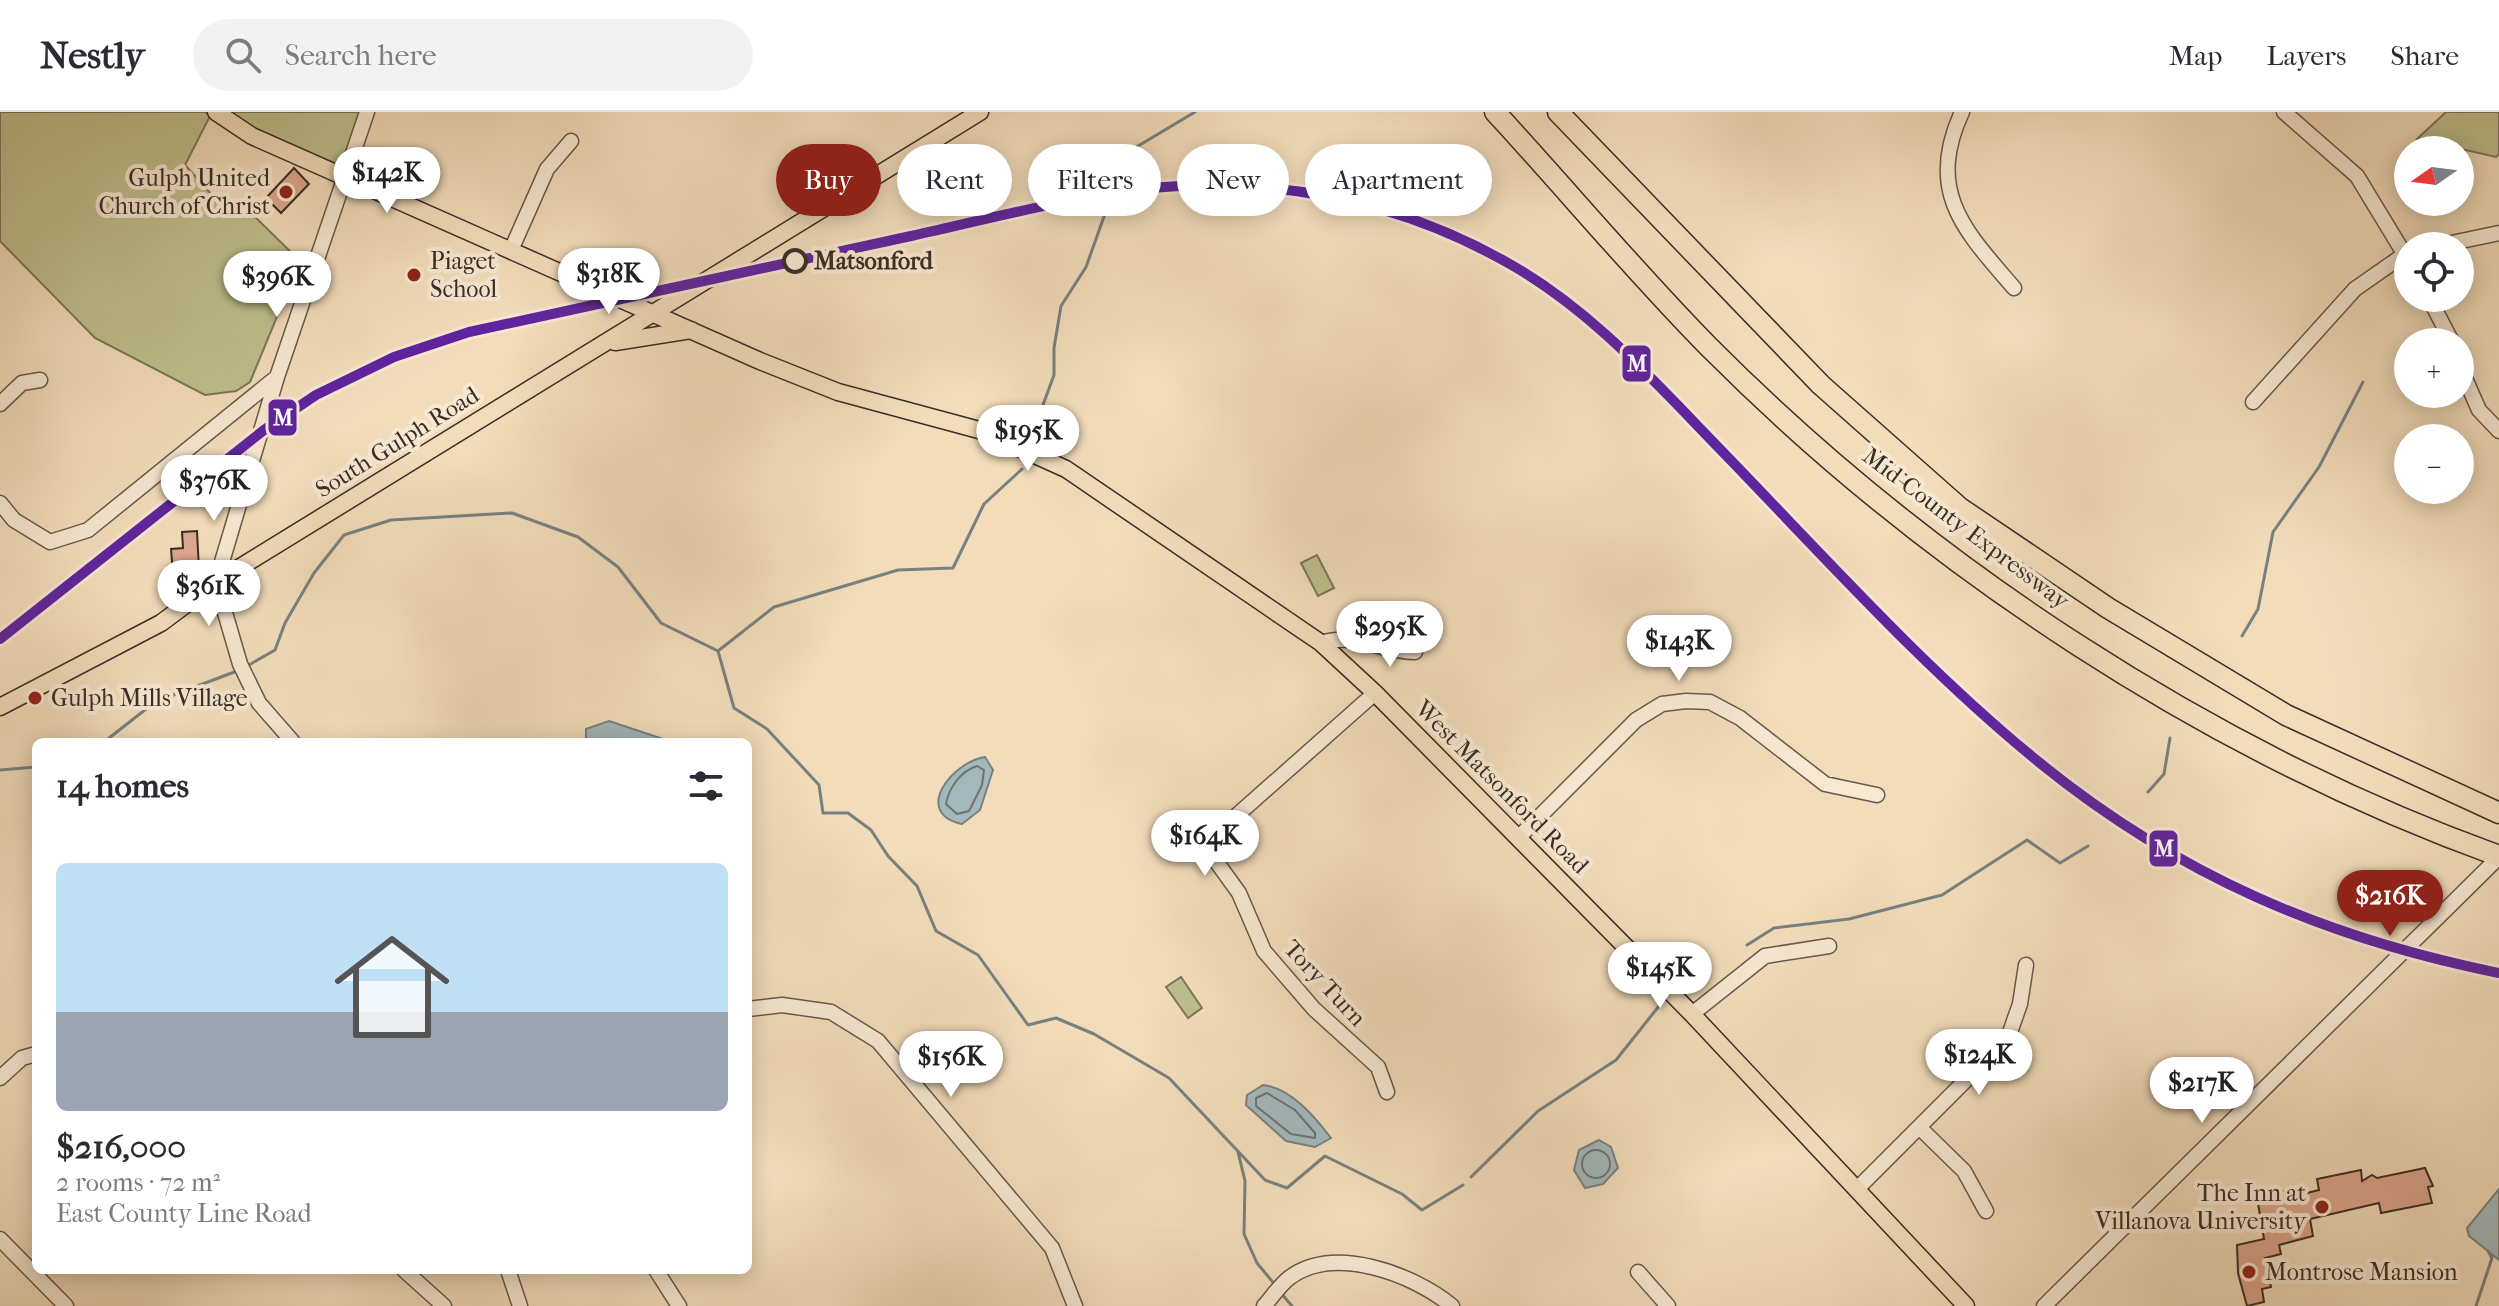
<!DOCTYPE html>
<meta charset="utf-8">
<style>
body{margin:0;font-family:"IM FELL French Canon",serif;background:#f2f2f3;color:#2b2b33;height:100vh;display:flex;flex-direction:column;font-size:30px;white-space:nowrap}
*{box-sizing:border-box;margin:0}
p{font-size:26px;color:#7c7c81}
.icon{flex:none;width:44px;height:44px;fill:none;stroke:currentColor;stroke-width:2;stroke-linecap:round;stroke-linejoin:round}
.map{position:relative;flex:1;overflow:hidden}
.sheet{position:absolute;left:32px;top:626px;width:720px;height:536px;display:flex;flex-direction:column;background:#fff;border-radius:12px;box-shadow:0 4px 20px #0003}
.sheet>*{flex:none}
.top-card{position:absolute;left:776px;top:32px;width:760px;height:72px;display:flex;gap:16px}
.needle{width:52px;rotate:256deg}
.tools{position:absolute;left:2394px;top:24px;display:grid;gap:16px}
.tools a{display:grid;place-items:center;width:80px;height:80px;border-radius:50%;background:#fff;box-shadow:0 4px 20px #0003;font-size:40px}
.price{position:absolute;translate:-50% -68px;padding:0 18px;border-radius:28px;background:#fff;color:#222;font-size:26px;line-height:52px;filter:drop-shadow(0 2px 4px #0008)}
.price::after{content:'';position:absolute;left:50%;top:48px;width:24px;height:18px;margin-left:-12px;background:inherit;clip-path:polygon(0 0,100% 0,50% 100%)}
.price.on{background:#8f2418;color:#fff}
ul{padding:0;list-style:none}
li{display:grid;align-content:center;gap:16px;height:424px;padding:0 24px}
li+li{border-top:2px solid #e1e1e2}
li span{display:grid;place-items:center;height:248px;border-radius:12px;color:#555}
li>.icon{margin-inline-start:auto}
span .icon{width:144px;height:144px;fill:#fffc;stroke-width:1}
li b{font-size:34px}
h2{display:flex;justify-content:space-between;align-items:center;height:96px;padding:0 24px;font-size:34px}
.pill{padding:0 28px;border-radius:36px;background:#fff;box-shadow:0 4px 20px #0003;font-size:28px;line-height:72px}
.pill.on{background:#8f2418;color:#fff}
header{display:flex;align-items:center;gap:48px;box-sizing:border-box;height:112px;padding:0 40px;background:#fff;border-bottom:2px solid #e1e1e2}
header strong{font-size:38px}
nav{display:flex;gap:44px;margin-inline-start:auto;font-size:28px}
.search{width:560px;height:72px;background:#f2f2f3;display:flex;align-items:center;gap:20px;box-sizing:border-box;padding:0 28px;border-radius:44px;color:#7c7c81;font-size:30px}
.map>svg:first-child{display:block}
.green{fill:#bebf8d;stroke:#7b765a;stroke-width:2}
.water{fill:#a2b8bc;stroke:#788180;stroke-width:2}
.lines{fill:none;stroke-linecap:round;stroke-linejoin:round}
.shore{stroke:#6d7371;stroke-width:2}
.stream{stroke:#788180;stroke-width:3}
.building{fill:#dda68e;stroke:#382e26;stroke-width:2}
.minor-casing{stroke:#665a4b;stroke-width:17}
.major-casing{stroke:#382e26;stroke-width:19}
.highway-casing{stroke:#382e26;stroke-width:23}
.minor{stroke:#f7e8d2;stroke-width:14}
.major{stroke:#f2dcba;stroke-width:16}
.highway{stroke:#f2dcba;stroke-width:20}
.rail-1-casing{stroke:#f7e8d2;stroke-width:16}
.rail-1{stroke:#5f249f;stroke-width:10}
.poi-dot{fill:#8f2418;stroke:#f7e8d2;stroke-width:3}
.stop-dot{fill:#f7e8d2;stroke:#382e26;stroke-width:4}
.labels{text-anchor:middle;stroke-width:8;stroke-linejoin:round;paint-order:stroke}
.poi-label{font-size:24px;fill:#382e26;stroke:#f7e8d2;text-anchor:start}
.stop-label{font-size:24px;font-weight:bold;fill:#382e26;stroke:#f7e8d2;text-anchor:start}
.street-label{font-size:24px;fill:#382e26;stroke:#f7e8d2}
.line-badge{stroke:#f7e8d2;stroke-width:3}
.badge-label{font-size:22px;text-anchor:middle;font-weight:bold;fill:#fff}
</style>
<header>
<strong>Nestly</strong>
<div class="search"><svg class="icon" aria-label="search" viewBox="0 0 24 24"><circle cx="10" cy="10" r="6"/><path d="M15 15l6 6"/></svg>Search here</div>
<nav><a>Map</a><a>Layers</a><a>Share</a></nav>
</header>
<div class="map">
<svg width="2499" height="1194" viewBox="0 0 2499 1194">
<rect width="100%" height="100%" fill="#f2dcba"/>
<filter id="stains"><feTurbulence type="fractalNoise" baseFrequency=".0025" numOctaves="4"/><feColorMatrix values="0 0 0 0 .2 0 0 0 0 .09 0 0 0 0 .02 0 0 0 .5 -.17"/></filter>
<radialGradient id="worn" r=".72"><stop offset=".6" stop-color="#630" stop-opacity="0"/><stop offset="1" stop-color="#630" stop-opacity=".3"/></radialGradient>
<path class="green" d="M 0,0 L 205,0 L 210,4 L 185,53 L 231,104 L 243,93 L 300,149 L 250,270 L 236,279 L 205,283 L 95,226 L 0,129 Z
M 216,0 L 367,0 L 345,62 Z
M 2446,0 L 2499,0 L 2499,42 L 2496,45 L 2417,27 Z
M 1317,443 L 1334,476 L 1318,484 L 1301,451 Z
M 1181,865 L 1202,896 L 1188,906 L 1166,875 Z"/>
<path class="water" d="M 609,609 L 672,630 L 586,630 L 586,617 Z
M 985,645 L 993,658 L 980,698 L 962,712 C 912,701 952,650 985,645 Z
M 1263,973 C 1291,976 1315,1005 1331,1026 L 1315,1035 L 1286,1029 L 1246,993 L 1247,983 Z
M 1599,1028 L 1611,1035 L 1618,1056 L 1603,1072 L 1585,1076 L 1574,1058 L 1579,1038 Z
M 2499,1077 L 2499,1148 L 2469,1124 L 2467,1116 Z"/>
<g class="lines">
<path class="shore" d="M 977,654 L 984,658 L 982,673 L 969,699 L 957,702 L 946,692 C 949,675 961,659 977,654 Z
M 1267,981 L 1295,998 L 1315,1021 L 1315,1026 L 1291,1022 L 1256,994 L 1256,986 Z
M1582 1052a14 14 0 1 1 28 0a14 14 0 1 1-28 0Z"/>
<path class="stream" d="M 1128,40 L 1195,0
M 1030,328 L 1054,263 L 1054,236 L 1061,194 L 1086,155 L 1106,99
M 2242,524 L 2258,497 L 2273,420 L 2319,355 L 2363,270
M 718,539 L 774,495 L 898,458 L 953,456 L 984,392 L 1022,357
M 247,554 L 275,538 L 285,511 L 314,461 L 344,423 L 391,408 L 512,401 L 578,425 L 618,455 L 661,511 L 718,539 L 734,596 L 767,617 L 819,673 L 823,701 L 848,701 L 871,718 L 888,744 L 917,774 L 936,819 L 978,843 L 1028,913 L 1056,906 L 1094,922 L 1169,966 L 1265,1068 L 1287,1076 L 1325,1044 L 1402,1082 L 1422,1098 L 1463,1073
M 104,630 L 155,590 L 237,559
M 0,658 L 36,655
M 2148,680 L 2164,662 L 2170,626
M 1747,833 L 1774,816 L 1849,807 L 1942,783 L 2027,728 L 2060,751 L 2088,734
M 1238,1040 L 1245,1069 L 1244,1122 L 1257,1151 L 1276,1174
M 1471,1065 L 1538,999 L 1616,948 L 1659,894
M 1280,1180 L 1292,1194
M 2476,1194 L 2492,1146 L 2488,1139"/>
</g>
<path class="building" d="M 294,56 L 309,72 L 281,101 L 266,86 Z
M 197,419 L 199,458 L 173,463 L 171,437 L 183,436 L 182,420 Z
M 2425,1056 L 2433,1074 L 2428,1075 L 2432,1091 L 2381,1101 L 2379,1091 L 2310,1107 L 2313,1124 L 2279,1133 L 2281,1142 L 2265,1146 L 2271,1175 L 2262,1177 L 2264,1190 L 2247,1194 L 2238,1161 L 2237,1133 L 2264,1127 L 2257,1085 L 2292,1077 L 2293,1084 L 2303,1082 L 2319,1078 L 2317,1067 L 2361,1058 L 2362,1069 L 2372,1063 L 2377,1066 Z"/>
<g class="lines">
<defs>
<path id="minor" d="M 1962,0 C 1925,80 1965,119 2014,176
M 2284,0 L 2357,64 L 2408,148
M 2437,134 L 2499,121
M 512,136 L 547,57 L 571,29
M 2429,186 L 2452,230
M 2460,255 L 2479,298 L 2499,319
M 2253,290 L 2355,177 L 2408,140
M 0,292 L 22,271 L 40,268
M 0,391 L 14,408 L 50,430 L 88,418 L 277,265
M 1321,531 C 1353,520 1382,540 1415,540
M 1375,581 L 1209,728 L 1208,738 L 1239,781 L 1264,839 L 1314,897 L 1378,955 L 1387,980
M 293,630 L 259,591 L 240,552 L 216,470 L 277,265 L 367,0
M 1518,726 L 1636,608 L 1662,592 L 1686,589 L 1710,590 L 1740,606 L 1825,672 L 1877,683
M 748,897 L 782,893 L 831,900 L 878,929 L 1052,1136 L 1075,1194
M 1692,902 L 1765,844 L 1829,834
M 0,966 L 22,946 L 36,942
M 1921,1017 L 1964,1059 L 1986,1099
M 1858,1076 L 2008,926 L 2020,892 L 2026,853
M 0,1127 L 66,1194
M 404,1158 L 444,1194
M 508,1158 L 520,1194
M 656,1158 L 679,1194
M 1638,1160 L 1668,1194
M 1264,1194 C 1272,1185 1280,1173 1289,1166 C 1334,1132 1413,1162 1452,1194
M 2044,1194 L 2499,745"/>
<path id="major" d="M 216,0 L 252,24 L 760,249 L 838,280 L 979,318 L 1066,357 L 1321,531 L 1375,581 L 1692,902 L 1966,1194
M 615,230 L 691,218
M 0,595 L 161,511 L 216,470 L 980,0"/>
<path id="highway" d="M 1495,0 C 1567,78 1635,160 1709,235 C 1927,454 2208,639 2499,744
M 1558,0 L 1821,273 L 1960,396 L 2108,496 L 2286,603 L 2499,701"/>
</defs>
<use href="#minor" class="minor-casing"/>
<use href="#major" class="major-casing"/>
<use href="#highway" class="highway-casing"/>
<use href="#minor" class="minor"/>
<use href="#major" class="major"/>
<use href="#highway" class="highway"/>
<defs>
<path id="rail-1" d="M 0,527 L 264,318 L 316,283 L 394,245 L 469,220 C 616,188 764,156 911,124 C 1021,100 1130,67 1243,74 C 1337,79 1427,105 1508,151 C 1590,197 1652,267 1717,334 C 1822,442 1923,556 2040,651 C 2178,763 2325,826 2499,861"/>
</defs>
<use href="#rail-1" class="rail-1-casing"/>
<use href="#rail-1" class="rail-1"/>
</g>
<g class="poi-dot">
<circle cx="286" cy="80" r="8"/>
<circle cx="414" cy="163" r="8"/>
<circle cx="35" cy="586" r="8"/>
<circle cx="2322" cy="1095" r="8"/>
<circle cx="2249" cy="1160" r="8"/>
</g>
<circle class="stop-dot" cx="795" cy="149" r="11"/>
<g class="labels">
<g class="poi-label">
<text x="270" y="74" text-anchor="end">Gulph United<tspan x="270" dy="28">Church of Christ</tspan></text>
<text x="430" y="157">Piaget<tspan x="430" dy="28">School</tspan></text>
<text x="51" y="594">Gulph Mills Village</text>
<text x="2306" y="1089" text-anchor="end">The Inn at<tspan x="2306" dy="28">Villanova University</tspan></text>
<text x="2265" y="1168">Montrose Mansion</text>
</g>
<g class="stop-label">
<text x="814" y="157">Matsonford</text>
</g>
<g class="street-label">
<text transform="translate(397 330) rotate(-32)" y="8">South Gulph Road</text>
<text transform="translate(1966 416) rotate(37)" y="8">Mid-County Expressway</text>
<text transform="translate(1502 675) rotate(45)" y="8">West Matsonford Road</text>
<text transform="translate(1325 871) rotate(47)" y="8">Tory Turn</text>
</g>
</g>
<g class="line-badge">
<rect x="1621" y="232" width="31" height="39" rx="8" fill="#5f249f"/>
<rect x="267" y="286" width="31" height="39" rx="8" fill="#5f249f"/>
<rect x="2148" y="717" width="31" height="39" rx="8" fill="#5f249f"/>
</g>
<g class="badge-label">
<text x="1637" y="259">M</text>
<text x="283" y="313">M</text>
<text x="2164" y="744">M</text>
</g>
<rect width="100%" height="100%" filter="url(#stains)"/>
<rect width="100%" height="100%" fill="url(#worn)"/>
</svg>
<div class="tools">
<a><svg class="needle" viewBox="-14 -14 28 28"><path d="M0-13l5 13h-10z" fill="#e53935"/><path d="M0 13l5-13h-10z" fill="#7c7c81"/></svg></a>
<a><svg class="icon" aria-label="locate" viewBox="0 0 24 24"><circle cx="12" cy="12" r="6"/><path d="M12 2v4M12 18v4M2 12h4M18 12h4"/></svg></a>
<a>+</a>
<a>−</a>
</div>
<b class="price" style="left:387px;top:103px">$142K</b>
<b class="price" style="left:609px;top:204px">$318K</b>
<b class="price" style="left:277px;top:207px">$396K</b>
<b class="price" style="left:1028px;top:361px">$195K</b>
<b class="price" style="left:214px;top:411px">$376K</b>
<b class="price" style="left:209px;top:516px">$361K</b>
<b class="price" style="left:1390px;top:557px">$295K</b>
<b class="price" style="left:1679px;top:571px">$143K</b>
<b class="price" style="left:1205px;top:766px">$164K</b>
<b class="price on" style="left:2390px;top:826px">$216K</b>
<b class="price" style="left:1660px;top:898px">$145K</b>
<b class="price" style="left:1979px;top:985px">$124K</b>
<b class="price" style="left:951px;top:987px">$156K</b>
<b class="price" style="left:2202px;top:1013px">$217K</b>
<div class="top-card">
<a class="pill on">Buy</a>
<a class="pill">Rent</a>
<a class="pill">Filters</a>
<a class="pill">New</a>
<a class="pill">Apartment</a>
</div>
<section class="sheet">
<h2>14 homes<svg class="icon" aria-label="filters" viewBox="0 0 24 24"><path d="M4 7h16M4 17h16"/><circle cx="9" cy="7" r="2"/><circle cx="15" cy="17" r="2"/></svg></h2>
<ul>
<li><span style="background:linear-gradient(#bfe0f5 60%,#9aa5b1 0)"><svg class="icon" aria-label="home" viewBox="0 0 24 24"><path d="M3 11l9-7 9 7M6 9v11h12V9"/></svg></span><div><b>$216,000</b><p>2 rooms · 72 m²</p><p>East County Line Road</p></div></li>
</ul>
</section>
</div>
